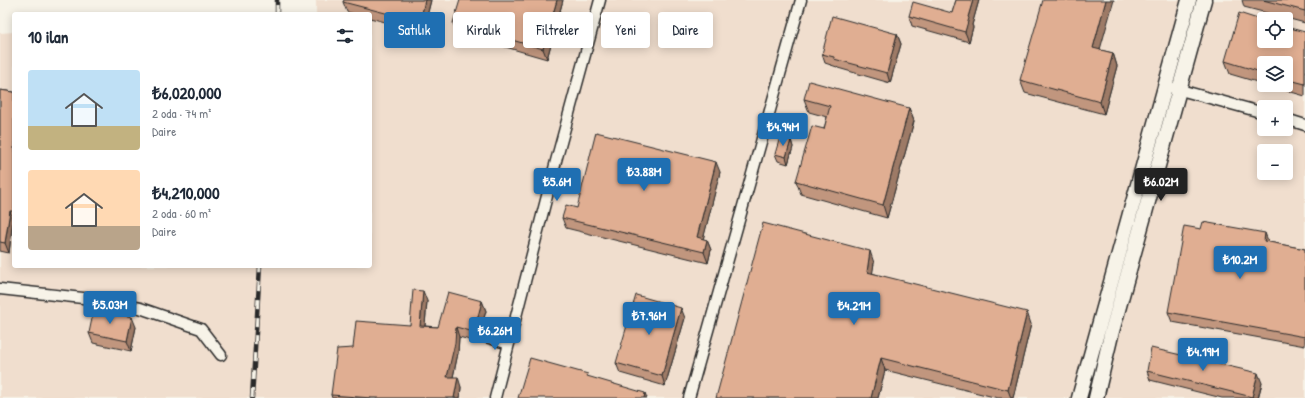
<!DOCTYPE html>
<html lang="tr">
<meta charset="utf-8">
<style>
body{margin:0;font-family:"Patrick Hand",sans-serif;background:#f2f2f3;color:#1f2937;height:100vh;display:flex;flex-direction:column;font-size:15px;white-space:nowrap}
*{box-sizing:border-box;margin:0}
p{font-size:13px;color:#747a83}
.icon{flex:none;width:22px;height:22px;fill:none;stroke:currentColor;stroke-width:2;stroke-linecap:round;stroke-linejoin:round}
.map{position:relative;flex:1;overflow:hidden}
.side{position:absolute;left:12px;top:12px;width:360px;height:256px;display:flex;flex-direction:column;background:#fff;border-radius:4px;box-shadow:0 2px 10px #0003}
.side>*{flex:none}
.top-card{position:absolute;left:384px;top:12px;width:380px;height:36px;display:flex;gap:8px}
.buttons{position:absolute;left:1257px;top:12px;display:grid;gap:8px}
.buttons a{display:grid;place-items:center;width:36px;height:36px;border-radius:4px;background:#fff;box-shadow:0 2px 10px #0003;font-size:20px}
.price{position:absolute;translate:-50% -34px;padding:0 9px;border-radius:4px;background:#1f6fb2;color:#fff;font-size:13px;line-height:26px;filter:drop-shadow(0 1px 2px #0008)}
.price::after{content:'';position:absolute;left:50%;top:24px;width:12px;height:9px;margin-left:-6px;background:inherit;clip-path:polygon(0 0,100% 0,50% 100%)}
.price.current{background:#222;color:#fff}
ul{padding:0;list-style:none}
li{display:flex;align-items:center;gap:12px;height:100px;padding:0 16px}
li span{display:grid;place-items:center;flex:none;width:112px;height:80px;border-radius:4px;color:#555}
li>.icon{margin-inline-start:auto}
span .icon{width:48px;height:48px;fill:#fffc;stroke-width:1}
li b{font-size:17px}
h2{display:flex;justify-content:space-between;align-items:center;height:48px;padding:0 16px;font-size:17px}
.pill{padding:0 14px;border-radius:4px;background:#fff;box-shadow:0 2px 10px #0003;font-size:14px;line-height:36px}
.pill.current{background:#1f6fb2;color:#fff}
.map>svg:first-child{display:block}
.built{fill:#f0dece;fill-rule:evenodd}
.lines{fill:none;stroke-linecap:round;stroke-linejoin:round}
.street-casing{stroke:#2b2b2b;stroke-width:13}
.secondary-casing{stroke:#2b2b2b;stroke-width:17}
.street{stroke:#f7f3e8;stroke-width:10}
.secondary{stroke:#f7f3e8;stroke-width:14}
.rail-casing{stroke:#2b2b2b;stroke-width:4.5}
.rail{stroke:#f7f3e8;stroke-width:3;stroke-dasharray:9;stroke-linecap:butt}
.wall{fill:#c1967e;stroke:#2b2b2b}
.shaded-wall{fill:#9d7a66;stroke:#2b2b2b}
.building{fill:#e0ae92;stroke:#2b2b2b}
</style>
<div class="map">
<svg width="1305" height="398" viewBox="0 0 1305 398">
<rect width="100%" height="100%" fill="#f7f3e8"/>
<filter id="ink" filterUnits="userSpaceOnUse"><feTurbulence type="fractalNoise" baseFrequency=".025" numOctaves="2"/><feDisplacementMap in="SourceGraphic" scale="8" xChannelSelector="R" yChannelSelector="G"/><feConvolveMatrix kernelMatrix="1 2 1 2 8 2 1 2 1" color-interpolation-filters="sRGB"/></filter>
<g filter="url(#ink)">
<path class="built" d="M 316,0 L 1305,0 L 1305,398 L 0,398 L 0,33 L 14,32 L 14,266 L 370,266 L 370,14 L 316,14 ZM 1264,19 L 1286,19 L 1286,41 L 1264,41 ZM 1264,63 L 1286,63 L 1286,85 L 1264,85 ZM 1264,107 L 1286,107 L 1286,129 L 1264,129 ZM 1264,151 L 1286,151 L 1286,173 L 1264,173 Z"/>
<g class="lines">
<defs>
<path id="street" d="M 1173,88 L 1264,113
M 1286,119 L 1305,125
M 0,289 L 92,299 L 140,308 L 201,329 L 221,355
M 486,337 L 509,344
M 495,398 L 556,161 L 600,0
M 689,398 L 801,0"/>
<path id="secondary" d="M 1079,398 L 1189,0
M 1096,398 L 1111,335 L 1204,0"/>
</defs>
<use href="#street" class="street-casing"/>
<use href="#secondary" class="secondary-casing"/>
<use href="#street" class="street"/>
<use href="#secondary" class="secondary"/>
<defs>
<path id="rail" d="M 277,14 L 277,0
M 252,398 L 260,266"/>
</defs>
<use href="#rail" class="rail-casing"/>
<use href="#rail" class="rail"/>
</g>
<path class="wall" d="M 344,0 L 431,0 L 423,32 L 370,18 L 370,14 L 355,14 L 347,12 L 343,2 Z
M 563,0 L 547,59 L 457,33 L 453,23 Z
M 956,0 L 979,0 L 972,25 L 973,27 L 969,42 L 912,26 L 909,16 L 952,13 Z
M 1242,0 L 1305,0 L 1305,23 L 1244,7 Z
M 1305,32 L 1305,96 L 1267,85 L 1286,85 L 1286,63 L 1264,63 L 1264,84 L 1230,74 L 1225,61 Z
M 897,34 L 901,44 L 890,83 L 838,68 L 837,67 L 825,63 L 822,54 Z
M 1100,50 L 1113,53 L 1117,66 L 1104,114 L 1025,93 L 1020,80 Z
M 0,90 L 14,92 L 14,221 L 13,220 L 9,253 L 0,251 Z
M 804,99 L 909,108 L 914,121 L 887,218 L 801,194 L 796,181 L 824,129 L 827,117 L 809,112 Z
M 791,140 L 793,147 L 788,164 L 778,161 L 775,154 Z
M 720,172 L 703,239 L 707,240 L 711,250 L 708,263 L 566,228 L 562,218 L 577,208 Z
M 1268,242 L 1305,249 L 1305,346 L 1172,322 L 1168,312 Z
M 874,263 L 872,273 L 1031,324 L 1013,398 L 998,398 L 885,370 L 878,398 L 716,398 Z
M 427,301 L 425,326 L 438,327 L 482,301 L 486,311 L 477,342 L 459,337 L 458,353 L 453,377 L 461,387 L 460,398 L 332,398 L 331,395 L 353,348 L 410,325 Z
M 685,318 L 665,386 L 620,373 L 616,363 Z
M 136,327 L 131,351 L 93,343 L 89,333 Z
M 1147,371 L 1262,383 L 1258,398 L 1222,398 L 1150,380 Z"/>
<path class="shaded-wall" d="M 425,0 L 431,0 L 423,32 L 420,22 Z
M 557,0 L 563,0 L 547,59 L 543,49 Z
M 973,0 L 979,0 L 972,25 L 973,27 L 969,42 L 965,32 L 968,17 Z
M 1106,0 L 1114,0 L 1097,60 L 1093,48 Z
M 897,34 L 901,44 L 890,83 L 887,73 Z
M 1113,53 L 1117,66 L 1104,114 L 1100,102 Z
M 909,108 L 914,121 L 887,218 L 883,205 Z
M 791,140 L 793,147 L 788,164 L 786,157 Z
M 716,162 L 720,172 L 701,248 L 697,237 Z
M 10,211 L 13,220 L 9,253 L 5,243 Z
M 1265,233 L 1269,243 L 1264,241 Z
M 707,240 L 711,250 L 708,263 L 704,252 Z
M 870,251 L 874,263 L 871,284 L 867,272 Z
M 423,291 L 427,301 L 424,336 L 420,326 Z
M 482,301 L 486,311 L 477,342 L 474,332 Z
M 681,308 L 685,318 L 665,386 L 662,376 Z
M 1027,312 L 1031,324 L 1013,398 L 1011,398 L 1008,390 Z
M 132,317 L 136,327 L 131,351 L 127,341 Z
M 456,327 L 459,337 L 458,353 L 451,387 L 447,377 Z
M 881,358 L 885,370 L 878,398 L 871,398 Z
M 1258,373 L 1262,383 L 1258,398 L 1253,398 L 1252,397 Z
M 458,377 L 461,387 L 460,398 L 454,398 Z
M 645,393 L 647,398 L 644,398 Z"/>
<path class="building" d="M 344,0 L 425,0 L 420,22 L 343,2 Z
M 460,0 L 557,0 L 543,49 L 453,23 Z
M 956,0 L 973,0 L 968,17 L 969,18 L 965,32 L 909,16 L 913,2 L 952,13 Z
M 1043,0 L 1106,0 L 1093,48 L 1113,53 L 1100,102 L 1020,80 Z
M 1263,0 L 1305,0 L 1305,11 Z
M 1239,13 L 1264,21 L 1264,41 L 1286,41 L 1286,27 L 1305,32 L 1305,84 L 1286,79 L 1286,63 L 1264,63 L 1264,73 L 1225,61 Z
M 832,16 L 897,34 L 887,73 L 834,59 L 834,57 L 822,54 Z
M 809,81 L 909,108 L 883,205 L 796,181 L 812,126 L 824,129 L 830,106 L 804,99 Z
M 0,90 L 14,92 L 14,211 L 10,211 L 5,243 L 0,242 Z
M 596,132 L 716,162 L 697,237 L 707,240 L 704,252 L 562,218 L 566,205 L 577,208 Z
M 780,137 L 791,140 L 786,157 L 775,154 Z
M 1203,222 L 1265,233 L 1264,241 L 1305,249 L 1305,337 L 1168,312 L 1184,226 L 1201,229 Z
M 763,223 L 870,251 L 867,272 L 1027,312 L 1008,390 L 881,358 L 871,398 L 716,398 Z
M 413,290 L 423,291 L 420,326 L 438,327 L 448,292 L 482,301 L 474,332 L 456,327 L 455,343 L 447,377 L 458,377 L 454,398 L 372,398 L 331,395 L 337,349 L 353,348 L 356,321 L 410,325 Z
M 636,295 L 681,308 L 662,376 L 616,363 Z
M 94,309 L 132,317 L 127,341 L 89,333 Z
M 1151,348 L 1258,373 L 1252,397 L 1147,371 Z
M 530,358 L 588,374 L 587,376 L 645,393 L 644,398 L 518,398 Z"/>
</g>
</svg>
<div class="buttons">
<a><svg class="icon" aria-label="locate" viewBox="0 0 24 24"><circle cx="12" cy="12" r="6"/><path d="M12 2v4M12 18v4M2 12h4M18 12h4"/></svg></a>
<a><svg class="icon" aria-label="layers" viewBox="0 0 24 24"><path d="M12 4l9 5-9 5-9-5zM3 14l9 5 9-5"/></svg></a>
<a>+</a>
<a>−</a>
</div>
<b class="price" style="left:783px;top:147px">₺4.94M</b>
<b class="price" style="left:644px;top:192px">₺3.88M</b>
<b class="price" style="left:557px;top:202px">₺5.6M</b>
<b class="price current" style="left:1161px;top:202px">₺6.02M</b>
<b class="price" style="left:1240px;top:280px">₺10.2M</b>
<b class="price" style="left:110px;top:325px">₺5.03M</b>
<b class="price" style="left:854px;top:326px">₺4.21M</b>
<b class="price" style="left:649px;top:336px">₺7.96M</b>
<b class="price" style="left:495px;top:351px">₺6.26M</b>
<b class="price" style="left:1203px;top:372px">₺4.19M</b>
<div class="top-card">
<a class="pill current">Satılık</a>
<a class="pill">Kiralık</a>
<a class="pill">Filtreler</a>
<a class="pill">Yeni</a>
<a class="pill">Daire</a>
</div>
<section class="side">
<h2>10 ilan<svg class="icon" aria-label="filters" viewBox="0 0 24 24"><path d="M4 7h16M4 17h16"/><circle cx="9" cy="7" r="2"/><circle cx="15" cy="17" r="2"/></svg></h2>
<ul>
<li><span style="background:linear-gradient(#bfe0f5 70%,#c2b280 0)"><svg class="icon" aria-label="home" viewBox="0 0 24 24"><path d="M3 11l9-7 9 7M6 9v11h12V9"/></svg></span><div><b>₺6,020,000</b><p>2 oda · 74 m²</p><p>Daire</p></div></li>
<li><span style="background:linear-gradient(#ffd9b3 70%,#b9a48a 0)"><svg class="icon" aria-label="home" viewBox="0 0 24 24"><path d="M3 11l9-7 9 7M6 9v11h12V9"/></svg></span><div><b>₺4,210,000</b><p>2 oda · 60 m²</p><p>Daire</p></div></li>
</ul>
</section>
</div>
